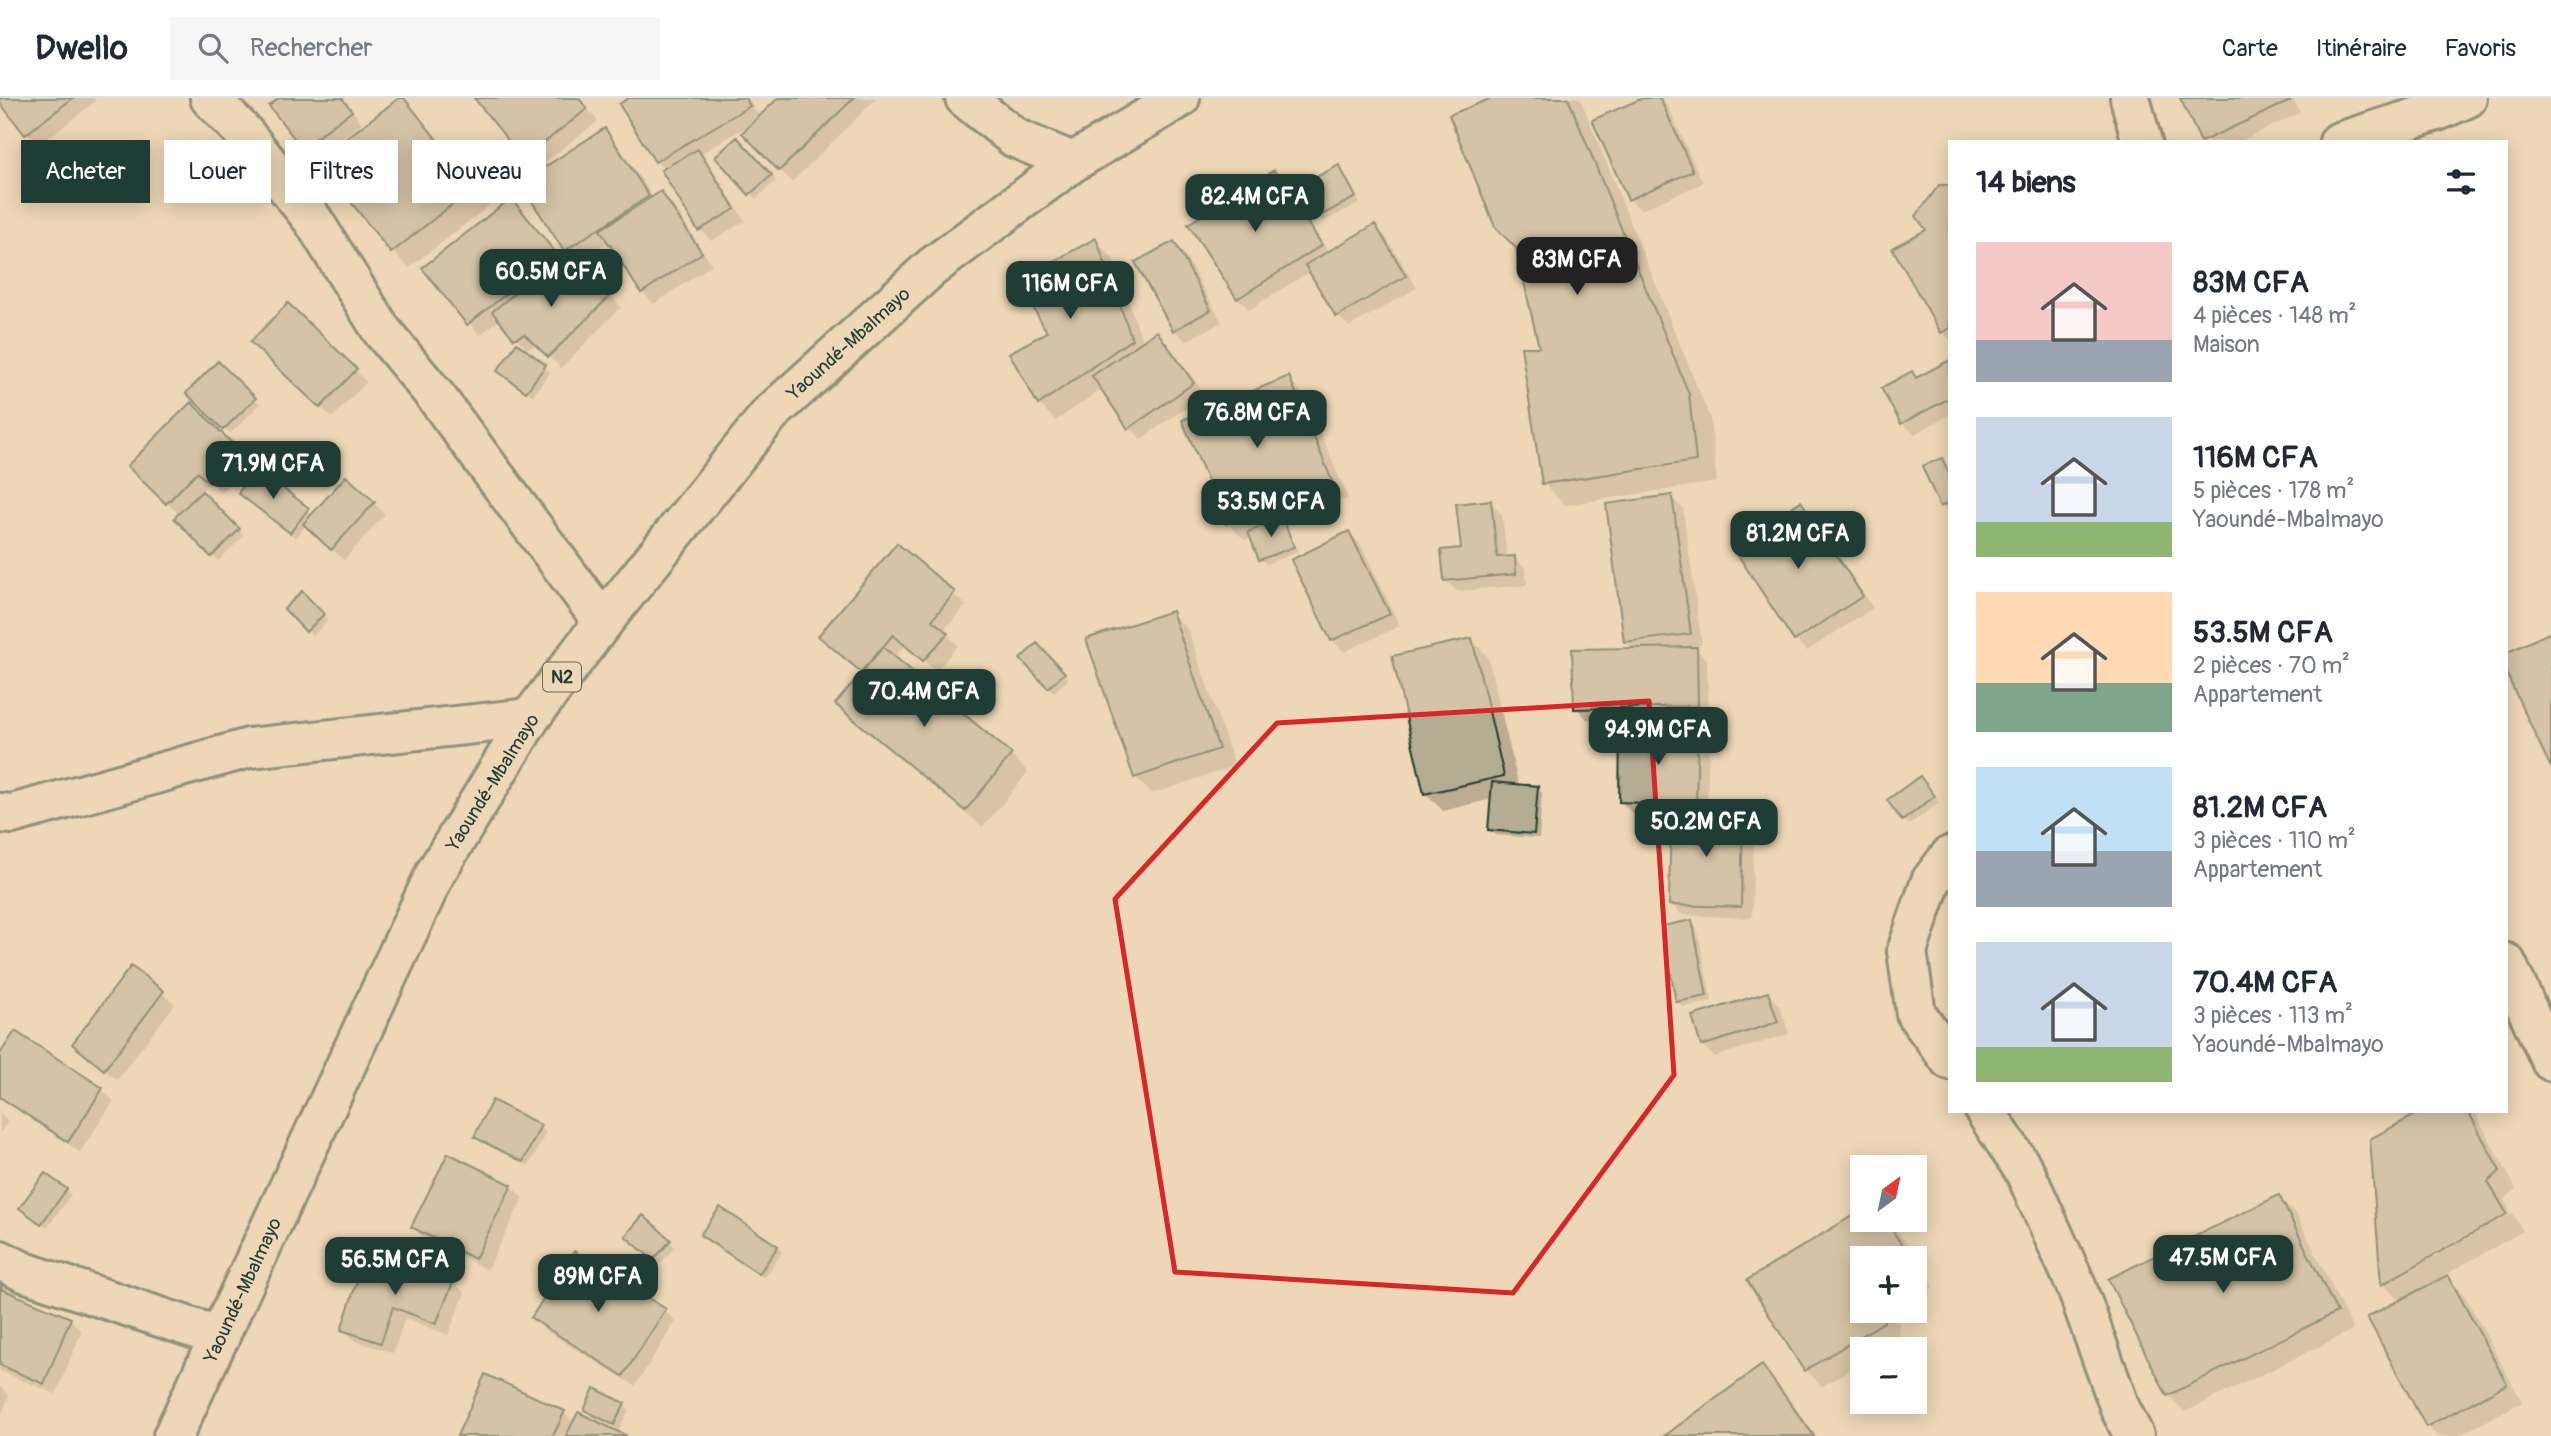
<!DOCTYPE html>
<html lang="fr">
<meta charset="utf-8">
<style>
body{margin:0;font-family:Pangolin,sans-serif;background:#f6f6f7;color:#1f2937;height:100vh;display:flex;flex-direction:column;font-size:26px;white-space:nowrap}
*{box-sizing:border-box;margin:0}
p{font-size:23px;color:#747a83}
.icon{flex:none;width:38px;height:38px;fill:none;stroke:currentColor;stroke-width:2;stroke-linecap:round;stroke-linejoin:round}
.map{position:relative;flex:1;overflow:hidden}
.drawer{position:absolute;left:1948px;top:42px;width:560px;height:973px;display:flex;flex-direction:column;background:#fff;border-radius:0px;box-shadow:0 4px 18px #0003}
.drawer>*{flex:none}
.hud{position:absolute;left:21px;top:42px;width:665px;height:63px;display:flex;gap:14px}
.needle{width:46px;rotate:33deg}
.tools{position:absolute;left:1850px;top:1057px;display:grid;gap:14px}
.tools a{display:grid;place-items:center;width:77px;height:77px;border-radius:0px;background:#fff;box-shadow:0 4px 18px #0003;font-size:35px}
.price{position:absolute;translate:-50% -60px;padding:0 16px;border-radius:14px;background:#1f3d34;color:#fff;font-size:23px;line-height:46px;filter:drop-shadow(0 2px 4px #0008)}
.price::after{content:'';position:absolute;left:50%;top:42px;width:21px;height:16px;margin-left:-10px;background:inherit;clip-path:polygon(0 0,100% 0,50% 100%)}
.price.current{background:#222;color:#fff}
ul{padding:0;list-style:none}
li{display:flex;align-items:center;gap:21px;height:175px;padding:0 28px}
li span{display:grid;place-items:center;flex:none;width:196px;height:140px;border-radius:0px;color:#555}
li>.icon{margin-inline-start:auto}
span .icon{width:84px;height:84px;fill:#fffc;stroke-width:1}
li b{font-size:30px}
h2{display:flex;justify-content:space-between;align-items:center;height:84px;padding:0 28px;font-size:30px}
.pill{padding:0 24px;border-radius:0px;background:#fff;box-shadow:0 4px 18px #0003;font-size:24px;line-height:63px}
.pill.current{background:#1f3d34;color:#fff}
header{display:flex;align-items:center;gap:42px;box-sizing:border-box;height:98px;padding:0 35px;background:#fff;border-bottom:2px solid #e0e1e3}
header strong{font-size:33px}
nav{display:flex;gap:38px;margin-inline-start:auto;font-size:24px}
.search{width:490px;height:63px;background:#f6f6f7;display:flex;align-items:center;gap:18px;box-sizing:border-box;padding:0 24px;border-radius:0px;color:#747a83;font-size:26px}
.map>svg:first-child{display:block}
.shadow{fill:#0003}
.building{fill:#b4ac93;stroke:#1f3d34;stroke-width:2}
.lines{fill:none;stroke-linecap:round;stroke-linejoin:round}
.minor-casing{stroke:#1f3d34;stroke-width:44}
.trunk-casing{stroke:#1f3d34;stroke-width:44}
.minor{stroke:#eed7b7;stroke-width:38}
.trunk{stroke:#eed7b7;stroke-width:38}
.marked{fill:none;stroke:#d62828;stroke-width:5;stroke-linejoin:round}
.labels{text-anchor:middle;stroke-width:6;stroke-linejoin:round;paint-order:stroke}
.shield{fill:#eed7b7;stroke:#5d6b5b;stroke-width:2}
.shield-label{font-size:18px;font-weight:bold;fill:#1f3d34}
.street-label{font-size:19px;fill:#1f3d34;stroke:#eed7b7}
</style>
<header>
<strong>Dwello</strong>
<div class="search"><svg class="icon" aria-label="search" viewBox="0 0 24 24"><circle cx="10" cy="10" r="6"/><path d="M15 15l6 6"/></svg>Rechercher</div>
<nav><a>Carte</a><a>Itinéraire</a><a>Favoris</a></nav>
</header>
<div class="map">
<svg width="2551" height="1338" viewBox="0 0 2551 1338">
<rect width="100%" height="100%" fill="#eed7b7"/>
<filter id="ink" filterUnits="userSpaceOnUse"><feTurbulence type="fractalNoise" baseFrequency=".0143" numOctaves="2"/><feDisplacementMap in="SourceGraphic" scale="14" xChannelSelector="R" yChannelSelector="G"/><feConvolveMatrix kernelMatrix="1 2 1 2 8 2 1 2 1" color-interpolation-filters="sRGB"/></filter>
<g filter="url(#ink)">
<path class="shadow" d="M 0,0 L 93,0 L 96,3 L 38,48 Z
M 282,0 L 343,0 L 362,25 L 314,61 L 303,49 Z
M 402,0 L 419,17 L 490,107 L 409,170 L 392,153 Z
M 476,0 L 579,0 L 598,23 L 536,71 Z
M 632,0 L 748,0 L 760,20 L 780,0 L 877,0 L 792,84 L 745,35 L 756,23 L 700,56 L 709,65 L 745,123 L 711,143 L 700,131 L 665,72 L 656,63 Z
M 1496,0 L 1580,0 L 1710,320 L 1717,384 L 1565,407 L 1543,385 L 1542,251 Z
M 1647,0 L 1661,0 L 1668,8 L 1703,85 L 1641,112 L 1629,101 Z
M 2182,0 L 2293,0 L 2300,15 L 2238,44 L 2203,43 Z
M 605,33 L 616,44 L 653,100 L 661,95 L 672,106 L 712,167 L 654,206 L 642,194 L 609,143 L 576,163 L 565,152 Z
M 737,41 L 776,83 L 756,101 L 717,59 Z
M 1338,69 L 1344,75 L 1360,105 L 1323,124 L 1318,119 Z
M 1274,74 L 1285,86 L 1329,155 L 1374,128 L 1386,139 L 1417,190 L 1349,229 L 1338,218 L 1311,173 L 1249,212 L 1238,200 Z
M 1950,89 L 1950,241 L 1943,234 L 1928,132 Z
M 511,102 L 567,168 L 548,183 L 560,193 L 597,182 L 621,209 L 561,270 L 537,247 L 527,251 L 500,221 L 480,237 L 424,170 Z
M 1096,143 L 1113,160 L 1143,245 L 1157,235 L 1169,247 L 1205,297 L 1141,341 L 1130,329 L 1103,290 L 1056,323 L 1039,306 L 1049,235 Z
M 1174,145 L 1185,157 L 1222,224 L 1186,243 L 1174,232 Z
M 288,207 L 367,284 L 332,320 L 253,243 Z
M 1950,264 L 1950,317 L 1914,336 L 1902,325 L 1912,275 L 1917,281 Z
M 218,266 L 260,306 L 230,336 L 189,295 Z
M 545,269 L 550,274 L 533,298 L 499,273 Z
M 1288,280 L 1305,298 L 1348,400 L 1285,426 L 1298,454 L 1266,466 L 1261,461 L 1252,439 L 1245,442 L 1227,425 Z
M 191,307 L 250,366 L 221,395 L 210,384 L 200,394 L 244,438 L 218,463 L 176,420 L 180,417 L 129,368 Z
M 1941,362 L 1950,373 L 1950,412 L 1947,413 L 1941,408 Z
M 257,373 L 313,417 L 374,405 L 385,416 L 344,462 L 306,427 L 296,440 L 245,400 Z
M 1672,399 L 1683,411 L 1702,547 L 1693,548 L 1707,562 L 1709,619 L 1587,621 L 1576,610 L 1634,552 L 1626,544 Z
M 1490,404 L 1502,416 L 1507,460 L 1514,459 L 1526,471 L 1527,487 L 1457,493 L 1445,482 Z
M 1801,406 L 1812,417 L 1873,510 L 1807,553 L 1795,542 Z
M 1349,435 L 1361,447 L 1400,528 L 1344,554 L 1332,542 Z
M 897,448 L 966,507 L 943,533 L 958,547 L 936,573 L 905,547 L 894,560 L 1011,657 L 1028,674 L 983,729 L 855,623 L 838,606 L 863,576 L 832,550 Z
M 302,496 L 328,522 L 313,538 L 286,511 Z
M 1171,515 L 1188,532 L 1235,668 L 1152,696 L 1135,679 Z
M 1471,541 L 1488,559 L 1519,688 L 1537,689 L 1542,695 L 1539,740 L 1496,737 L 1490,732 L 1492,701 L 1443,713 L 1426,696 Z
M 1037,547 L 1069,581 L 1054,594 L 1022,561 Z
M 1698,635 L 1709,647 L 1707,715 L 1743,716 L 1754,727 L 1752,820 L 1683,817 L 1671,806 L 1673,716 L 1632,715 L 1621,704 Z
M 1925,685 L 1939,705 L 1909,727 L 1903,722 Z
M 1692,824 L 1697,830 L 1712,904 L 1683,909 L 1678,904 Z
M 132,871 L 175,906 L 117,982 L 74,946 Z
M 1768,896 L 1780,908 L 1789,936 L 1714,959 L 1702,947 Z
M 16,936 L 102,992 L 114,1003 L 80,1054 L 0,1001 L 0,960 Z
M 492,1005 L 540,1029 L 546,1034 L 529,1068 L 482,1044 L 476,1039 Z
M 2426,1013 L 2474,1013 L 2516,1091 L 2504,1102 L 2510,1112 L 2396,1176 L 2396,1180 L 2512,1115 L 2523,1133 L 2445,1177 L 2464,1196 L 2522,1304 L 2458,1338 L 2437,1338 L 2427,1328 L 2401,1204 L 2383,1186 Z
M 0,1016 L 8,1023 L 0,1035 Z
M 511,1088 L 523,1100 L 487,1172 L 425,1141 L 413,1129 Z
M 66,1092 L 71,1097 L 47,1130 L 27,1115 Z
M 2278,1099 L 2296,1116 L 2353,1232 L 2185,1314 L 2168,1297 Z
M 1862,1114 L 1862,1122 L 1892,1123 L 1933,1189 L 1914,1201 L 1914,1160 L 1862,1160 L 1862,1213 L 1898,1213 L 1900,1241 L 1883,1251 L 1862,1251 L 1862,1264 L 1822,1289 L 1805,1271 Z
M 643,1120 L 675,1149 L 660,1166 L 632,1143 Z
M 708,1142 L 777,1149 L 782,1154 L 765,1180 Z
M 0,1180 L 15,1194 L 14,1198 L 70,1221 L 82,1233 L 56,1296 L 0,1273 Z
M 372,1183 L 453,1184 L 465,1195 L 448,1237 L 405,1220 L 393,1255 L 355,1243 L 343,1231 Z
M 664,1212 L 676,1223 L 635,1288 L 545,1232 L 533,1220 Z
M 1761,1270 L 1779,1287 L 1816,1338 L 1667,1338 Z
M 0,1288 L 9,1298 L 0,1320 Z
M 624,1306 L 629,1312 L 619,1332 L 591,1318 L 586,1312 Z
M 564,1315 L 574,1325 L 623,1338 L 459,1338 Z"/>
<path class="building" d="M 0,0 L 73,0 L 25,37 L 0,5 Z
M 279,0 L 342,0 L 352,13 L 302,50 L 269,8 Z
M 399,0 L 404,0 L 474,89 L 391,155 L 318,62 Z
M 474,0 L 579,0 L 587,11 L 523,61 Z
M 629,0 L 745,0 L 750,8 L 655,64 L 619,6 Z
M 778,0 L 854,0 L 779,73 L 742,35 Z
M 1492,0 L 1568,0 L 1689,296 L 1696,363 L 1542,386 L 1521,249 L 1539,249 L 1516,150 L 1495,129 L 1449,17 Z
M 1643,0 L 1660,0 L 1693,73 L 1628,102 L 1592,22 Z
M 2180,0 L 2288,0 L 2290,3 L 2201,44 Z
M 605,30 L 649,98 L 564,153 L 520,85 Z
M 737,39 L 772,77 L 749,97 L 715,59 Z
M 698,51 L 735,111 L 698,133 L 661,72 Z
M 1339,67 L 1356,99 L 1316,120 L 1299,88 Z
M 1274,72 L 1322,147 L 1237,201 L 1188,126 Z
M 1939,87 L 1950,87 L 1950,230 L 1941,235 L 1892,150 L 1926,132 L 1916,118 Z
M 661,93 L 702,155 L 641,195 L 600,132 Z
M 511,100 L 557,156 L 467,227 L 422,170 Z
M 1375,126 L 1406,178 L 1336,219 L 1305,167 Z
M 1096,140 L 1132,241 L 1038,307 L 1009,255 L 1047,234 L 1018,183 Z
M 1174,143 L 1211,212 L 1173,233 L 1135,164 Z
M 585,168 L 611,197 L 548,259 L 524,236 L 514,241 L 492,214 L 540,174 L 560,190 Z
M 288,205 L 357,271 L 320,310 L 250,244 Z
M 1157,233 L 1194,285 L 1128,331 L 1092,278 Z
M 517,245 L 546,267 L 526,294 L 497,273 Z
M 1950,262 L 1950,300 L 1901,326 L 1881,290 L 1912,273 L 1916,280 Z
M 218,263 L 256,300 L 223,332 L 186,295 Z
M 1289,278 L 1332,383 L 1226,426 L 1182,322 Z
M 191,304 L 240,353 L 209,385 L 197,374 L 166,406 L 127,368 Z
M 1942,360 L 1950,377 L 1950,404 L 1940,409 L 1922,368 Z
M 256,370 L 309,410 L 290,435 L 238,395 Z
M 346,378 L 375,404 L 331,452 L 303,426 Z
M 202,393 L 240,431 L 211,459 L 174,420 Z
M 1672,397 L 1691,536 L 1624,544 L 1606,406 Z
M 1491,402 L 1497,459 L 1515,458 L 1516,476 L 1444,483 L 1441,452 L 1461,450 L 1456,406 Z
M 1801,403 L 1863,498 L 1794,543 L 1732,448 Z
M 1283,420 L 1294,449 L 1259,462 L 1248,434 Z
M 1349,433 L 1390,516 L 1331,543 L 1291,462 Z
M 897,445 L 955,494 L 932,522 L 948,535 L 923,563 L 893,537 L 861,574 L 818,538 Z
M 302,493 L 324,516 L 306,534 L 284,511 Z
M 1172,513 L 1219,651 L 1134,680 L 1086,541 Z
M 2551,534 L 2551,670 L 2506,575 L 2506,555 Z
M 1472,540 L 1504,678 L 1424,696 L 1392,558 Z
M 1037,545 L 1065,575 L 1048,590 L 1020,561 Z
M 883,549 L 1012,656 L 965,713 L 835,606 Z
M 1697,549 L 1698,608 L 1574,611 L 1572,551 Z
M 1620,631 L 1698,633 L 1696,707 L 1619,704 Z
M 1920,678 L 1935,698 L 1902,723 L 1887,702 Z
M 1492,684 L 1538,688 L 1534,736 L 1488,732 Z
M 1671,712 L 1743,714 L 1741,809 L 1669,807 Z
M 1692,822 L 1707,898 L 1676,904 L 1662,828 Z
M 131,868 L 164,893 L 104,972 L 72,946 Z
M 1768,894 L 1778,924 L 1701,948 L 1692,918 Z
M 15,933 L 103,990 L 68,1044 L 0,999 L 0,956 Z
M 492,1002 L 541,1027 L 523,1064 L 474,1039 Z
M 2422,1013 L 2468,1013 L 2500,1073 L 2488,1084 L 2507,1116 L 2381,1187 L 2370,1041 Z
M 448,1055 L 512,1087 L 475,1161 L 411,1129 Z
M 45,1075 L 67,1091 L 41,1126 L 19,1110 Z
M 2279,1097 L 2337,1214 L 2167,1298 L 2108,1181 Z
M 720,1109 L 778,1148 L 759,1176 L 700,1137 Z
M 1862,1112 L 1862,1122 L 1886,1122 L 1910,1160 L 1862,1160 L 1862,1213 L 1883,1213 L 1884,1224 L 1804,1273 L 1747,1182 Z
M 643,1117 L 671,1142 L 653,1162 L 625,1138 Z
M 574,1153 L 666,1211 L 623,1278 L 531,1220 Z
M 381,1154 L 454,1182 L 436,1226 L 393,1209 L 381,1245 L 341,1232 L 359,1177 L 371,1181 Z
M 2448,1177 L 2507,1286 L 2426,1329 L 2367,1219 Z
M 0,1179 L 5,1180 L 1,1191 L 71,1220 L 44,1286 L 0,1267 Z
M 1762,1267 L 1814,1338 L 1664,1338 Z
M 485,1276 L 565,1313 L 553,1338 L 457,1338 Z
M 594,1290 L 625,1305 L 614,1327 L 584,1312 Z
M 578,1314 L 627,1338 L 566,1338 Z"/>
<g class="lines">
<defs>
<path id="minor" d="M 210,0 L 244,35 L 313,122 L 382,233 L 437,300 L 603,524
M 965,0 L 1015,40 L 1073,64
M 2130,0 L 2142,44
M 2339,44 L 2440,12 L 2467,0
M 0,715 L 12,716 L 249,650 L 530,620
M 1950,758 L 1931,783 L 1907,853 L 1916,916 L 1950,962
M 2506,865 L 2551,963
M 1985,1013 L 2025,1074 L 2075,1185 L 2120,1310 L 2134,1338
M 0,1162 L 24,1174 L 220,1239"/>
<path id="trunk" d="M 173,1338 L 436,774 L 530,620 L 603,524 L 770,316 L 932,169 L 1073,64 L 1180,0"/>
</defs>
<use href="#minor" class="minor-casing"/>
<use href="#trunk" class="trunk-casing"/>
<use href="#minor" class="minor"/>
<use href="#trunk" class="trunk"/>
</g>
</g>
<path d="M0 0H2551V1338H0ZM 1649,603 L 1674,977 L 1513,1195 L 1175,1174 L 1115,801 L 1277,625 Z" fill="#eed7b7" fill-opacity=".55" fill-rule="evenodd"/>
<path class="marked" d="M 1649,603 L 1674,977 L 1513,1195 L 1175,1174 L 1115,801 L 1277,625 Z"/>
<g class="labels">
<rect class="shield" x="543" y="564.5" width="38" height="29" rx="5"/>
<g class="shield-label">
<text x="562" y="585">N2</text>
</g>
<g class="street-label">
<text transform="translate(848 245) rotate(-42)" y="7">Yaoundé-Mbalmayo</text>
<text transform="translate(492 684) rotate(-58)" y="7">Yaoundé-Mbalmayo</text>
<text transform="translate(242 1192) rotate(-65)" y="7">Yaoundé-Mbalmayo</text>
</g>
</g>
</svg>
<div class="tools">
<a><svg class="needle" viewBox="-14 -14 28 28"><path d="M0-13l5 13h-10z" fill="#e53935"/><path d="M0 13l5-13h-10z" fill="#747a83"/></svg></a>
<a>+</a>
<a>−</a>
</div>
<b class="price" style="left:1255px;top:136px">82.4M CFA</b>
<b class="price current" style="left:1577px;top:199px">83M CFA</b>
<b class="price" style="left:551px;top:211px">60.5M CFA</b>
<b class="price" style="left:1070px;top:223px">116M CFA</b>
<b class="price" style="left:1257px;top:352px">76.8M CFA</b>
<b class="price" style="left:273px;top:403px">71.9M CFA</b>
<b class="price" style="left:1271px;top:441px">53.5M CFA</b>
<b class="price" style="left:1798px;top:473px">81.2M CFA</b>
<b class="price" style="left:924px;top:631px">70.4M CFA</b>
<b class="price" style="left:1658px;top:669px">94.9M CFA</b>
<b class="price" style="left:1706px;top:761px">50.2M CFA</b>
<b class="price" style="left:2223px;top:1197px">47.5M CFA</b>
<b class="price" style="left:395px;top:1199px">56.5M CFA</b>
<b class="price" style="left:598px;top:1216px">89M CFA</b>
<div class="hud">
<a class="pill current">Acheter</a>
<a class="pill">Louer</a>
<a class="pill">Filtres</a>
<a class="pill">Nouveau</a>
</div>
<section class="drawer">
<h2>14 biens<svg class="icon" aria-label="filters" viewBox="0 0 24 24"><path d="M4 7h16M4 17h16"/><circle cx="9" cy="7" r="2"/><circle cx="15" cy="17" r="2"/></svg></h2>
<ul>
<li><span style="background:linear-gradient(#f6c9c9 70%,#9aa5b1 0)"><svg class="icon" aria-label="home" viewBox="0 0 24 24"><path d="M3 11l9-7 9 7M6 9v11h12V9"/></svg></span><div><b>83M CFA</b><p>4 pièces · 148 m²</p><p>Maison</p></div></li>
<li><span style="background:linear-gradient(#c9d6e8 75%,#8fb573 0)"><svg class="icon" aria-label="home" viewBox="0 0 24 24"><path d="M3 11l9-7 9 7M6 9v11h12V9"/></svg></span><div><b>116M CFA</b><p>5 pièces · 178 m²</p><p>Yaoundé-Mbalmayo</p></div></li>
<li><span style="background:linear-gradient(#ffd9b3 65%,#7fa58c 0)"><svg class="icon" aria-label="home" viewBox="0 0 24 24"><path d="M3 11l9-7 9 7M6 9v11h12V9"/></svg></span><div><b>53.5M CFA</b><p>2 pièces · 70 m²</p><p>Appartement</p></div></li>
<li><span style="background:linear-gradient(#bfe0f5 60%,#9aa5b1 0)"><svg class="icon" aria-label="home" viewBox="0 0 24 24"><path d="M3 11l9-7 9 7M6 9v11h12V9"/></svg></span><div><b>81.2M CFA</b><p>3 pièces · 110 m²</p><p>Appartement</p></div></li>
<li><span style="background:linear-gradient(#c9d6e8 75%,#8fb573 0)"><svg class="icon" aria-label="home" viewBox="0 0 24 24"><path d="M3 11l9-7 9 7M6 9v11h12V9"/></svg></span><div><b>70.4M CFA</b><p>3 pièces · 113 m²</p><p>Yaoundé-Mbalmayo</p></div></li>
</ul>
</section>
</div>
